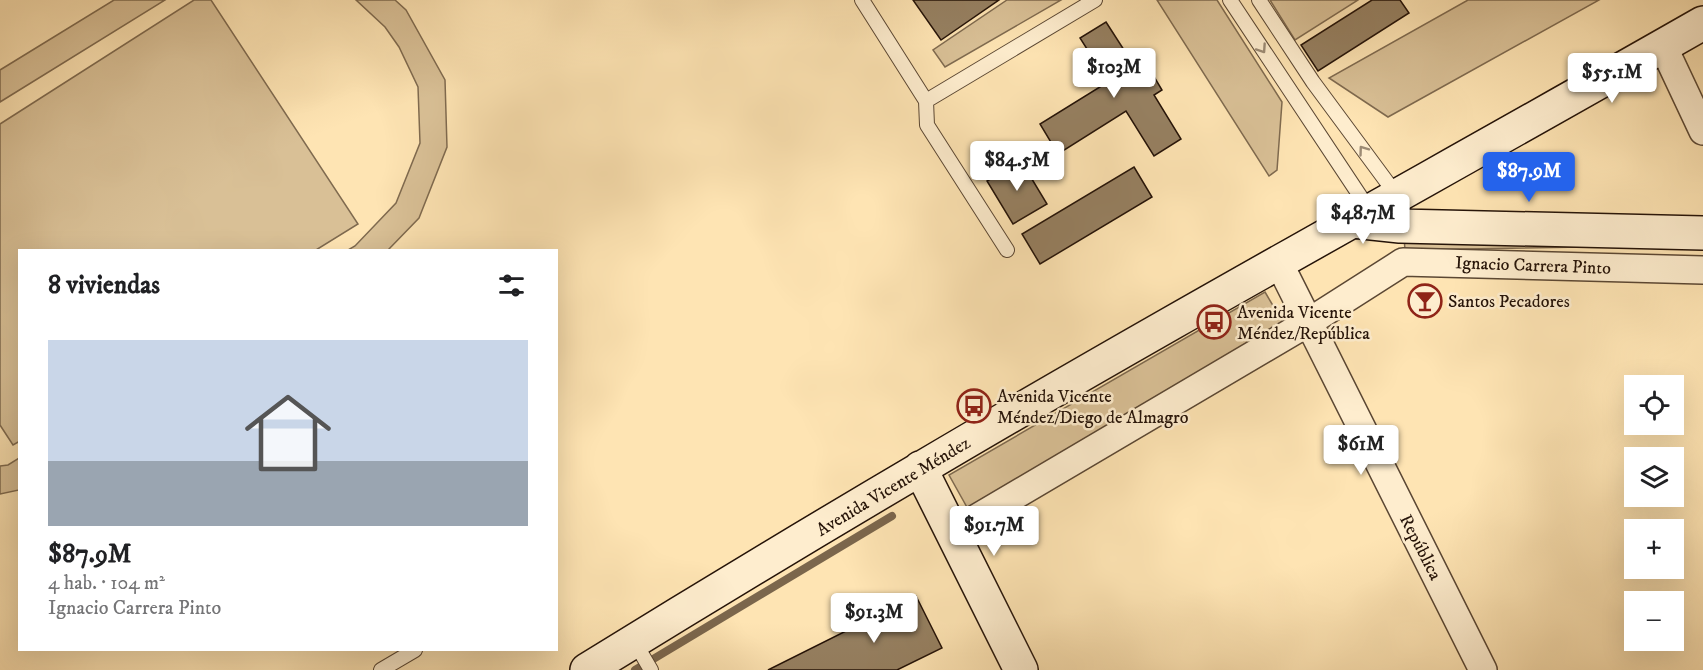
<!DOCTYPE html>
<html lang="es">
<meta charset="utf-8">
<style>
body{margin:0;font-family:"IM FELL DW Pica",serif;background:#f6f6f6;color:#202124;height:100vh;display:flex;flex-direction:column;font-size:22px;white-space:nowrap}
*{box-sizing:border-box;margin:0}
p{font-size:20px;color:#757577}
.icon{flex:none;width:33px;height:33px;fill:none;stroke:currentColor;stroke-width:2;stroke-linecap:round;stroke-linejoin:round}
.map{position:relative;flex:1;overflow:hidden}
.details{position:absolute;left:18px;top:249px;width:540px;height:402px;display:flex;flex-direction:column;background:#fff;border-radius:0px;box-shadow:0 6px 24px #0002}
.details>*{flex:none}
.tools{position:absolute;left:1624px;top:375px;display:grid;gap:12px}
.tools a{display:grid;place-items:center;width:60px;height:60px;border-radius:0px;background:#fff;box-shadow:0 6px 24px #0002;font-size:30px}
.price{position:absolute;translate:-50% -51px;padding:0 14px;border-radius:6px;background:#fff;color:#222;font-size:20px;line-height:39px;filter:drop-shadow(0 2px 3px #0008)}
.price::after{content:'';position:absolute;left:50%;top:36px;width:18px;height:14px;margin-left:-9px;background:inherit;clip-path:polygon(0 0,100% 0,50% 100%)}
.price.selected{background:#2563eb;color:#fff}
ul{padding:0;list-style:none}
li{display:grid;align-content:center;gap:12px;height:318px;padding:0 30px}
li span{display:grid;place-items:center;height:186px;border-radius:0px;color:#555}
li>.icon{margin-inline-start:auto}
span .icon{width:108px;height:108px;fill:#fffc;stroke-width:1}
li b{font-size:26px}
h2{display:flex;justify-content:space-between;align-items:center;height:72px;padding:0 30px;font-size:26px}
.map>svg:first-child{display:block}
.green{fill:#d9c096;stroke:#7f6a4f;stroke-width:1.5}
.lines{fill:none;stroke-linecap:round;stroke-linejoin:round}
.stream{stroke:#7b664c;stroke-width:8}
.building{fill:#968061;stroke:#251308;stroke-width:1.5}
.lane-casing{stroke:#5b4733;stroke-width:16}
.street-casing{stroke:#5b4733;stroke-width:30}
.secondary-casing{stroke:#251308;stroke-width:36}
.lane{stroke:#feedce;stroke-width:14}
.street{stroke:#feedce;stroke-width:27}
.secondary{stroke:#feedce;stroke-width:33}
.oneway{stroke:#9c8b75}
.labels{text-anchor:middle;stroke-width:5;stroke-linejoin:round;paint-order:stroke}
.street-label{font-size:18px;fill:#251308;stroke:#feedce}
.poi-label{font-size:18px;fill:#251308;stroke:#feedce;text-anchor:start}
</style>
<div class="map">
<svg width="1703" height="670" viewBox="0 0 1703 670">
<rect width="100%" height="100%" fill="#fee4b3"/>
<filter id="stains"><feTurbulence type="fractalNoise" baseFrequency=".00333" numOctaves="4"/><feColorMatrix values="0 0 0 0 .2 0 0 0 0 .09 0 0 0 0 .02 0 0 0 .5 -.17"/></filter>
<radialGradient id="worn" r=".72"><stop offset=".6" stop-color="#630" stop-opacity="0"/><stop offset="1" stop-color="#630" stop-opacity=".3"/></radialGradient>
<path class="green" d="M 114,0 L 165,0 L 0,102 L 0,70 Z
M 194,0 L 211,0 L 358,224 L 316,250 L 20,250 L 20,441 L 13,445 L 0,425 L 0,124 Z
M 356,0 L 395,0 L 406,10 L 445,80 L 447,147 L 419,218 L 388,250 L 348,250 L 355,246 L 396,203 L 420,143 L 418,87 L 399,47 L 385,27 Z
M 1007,0 L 1061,0 L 945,67 L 933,50 Z
M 1157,0 L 1217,0 L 1282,102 L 1277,170 L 1269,176 Z
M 1270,0 L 1358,0 L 1295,40 Z
M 1468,0 L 1599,0 L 1388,117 L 1329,78 Z
M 1404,237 L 1703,245 L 1405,250 Z
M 1265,292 L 1285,326 L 968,509 L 949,475 Z
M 19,458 L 19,490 L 0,494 L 0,466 L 8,465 Z"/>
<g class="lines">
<path class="stream" d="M 635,670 L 892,516"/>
</g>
<path class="building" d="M 913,0 L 999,0 L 941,40 Z
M 1372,0 L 1400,0 L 1409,13 L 1318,71 L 1301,45 Z
M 1106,22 L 1133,64 L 1143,58 L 1162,90 L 1154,95 L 1181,139 L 1154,156 L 1126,111 L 1058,154 L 1040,124 L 1108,82 L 1080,38 Z
M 1021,161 L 1047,204 L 1013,224 L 987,181 Z
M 1134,167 L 1152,197 L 1040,264 L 1022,234 Z
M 916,596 L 942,648 L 897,670 L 768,670 Z"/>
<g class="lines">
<defs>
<path id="lane" d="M 862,0 L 926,101 L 927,125 L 1007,250
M 1230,0 L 1370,211
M 1259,0 L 1313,82 L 1398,197
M 926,101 L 1095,0
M 634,641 L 651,670
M 381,670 L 415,650"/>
<path id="street" d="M 1663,46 L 1703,131
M 1279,263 L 1483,670
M 953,532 L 1309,322 L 1403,262 L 1703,270"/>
<path id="secondary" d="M 1353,221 L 1400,226 L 1703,233
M 920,468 L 1021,670
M 587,670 C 697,602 808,535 920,469 C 1178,316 1442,172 1703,23"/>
</defs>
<use href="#lane" class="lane-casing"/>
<use href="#street" class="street-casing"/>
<use href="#secondary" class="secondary-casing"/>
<use href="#lane" class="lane"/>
<use href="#street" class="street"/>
<use href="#secondary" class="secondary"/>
</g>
<defs><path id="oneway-chevron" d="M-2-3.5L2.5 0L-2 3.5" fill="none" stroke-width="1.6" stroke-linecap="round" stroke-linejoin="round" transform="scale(1.5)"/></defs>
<g class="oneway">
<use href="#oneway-chevron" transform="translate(1262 49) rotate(56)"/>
<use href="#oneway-chevron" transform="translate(1363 150) rotate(-126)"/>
</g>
<defs>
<symbol id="bar-ring" viewBox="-11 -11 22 22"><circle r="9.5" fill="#feedce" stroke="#8f2418" stroke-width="1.5"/><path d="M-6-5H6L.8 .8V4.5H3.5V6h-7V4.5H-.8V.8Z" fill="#8f2418"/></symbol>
<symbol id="bus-ring" viewBox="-11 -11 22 22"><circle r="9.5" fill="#feedce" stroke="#8f2418" stroke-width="1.5"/><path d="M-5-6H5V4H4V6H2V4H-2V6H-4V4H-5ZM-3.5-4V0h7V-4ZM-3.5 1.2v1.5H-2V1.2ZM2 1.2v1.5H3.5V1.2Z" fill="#8f2418"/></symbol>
</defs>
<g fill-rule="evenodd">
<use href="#bar-ring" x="1406" y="282" width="38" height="38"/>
<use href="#bus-ring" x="1195" y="303" width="38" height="38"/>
<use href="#bus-ring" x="955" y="387" width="38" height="38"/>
</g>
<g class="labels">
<g class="street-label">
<text transform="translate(1533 265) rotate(2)" y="6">Ignacio Carrera Pinto</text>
<text transform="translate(893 486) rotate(-31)" y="6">Avenida Vicente Méndez</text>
<text transform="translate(1421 547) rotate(63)" y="6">República</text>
</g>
<g class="poi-label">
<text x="1448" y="307">Santos Pecadores</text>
<text x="1237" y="318">Avenida Vicente<tspan x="1237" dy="21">Méndez/República</tspan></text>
<text x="997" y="402">Avenida Vicente<tspan x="997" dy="21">Méndez/Diego de Almagro</tspan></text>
</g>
</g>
<rect width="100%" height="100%" filter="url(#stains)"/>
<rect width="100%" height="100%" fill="url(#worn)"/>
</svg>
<div class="tools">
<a><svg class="icon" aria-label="locate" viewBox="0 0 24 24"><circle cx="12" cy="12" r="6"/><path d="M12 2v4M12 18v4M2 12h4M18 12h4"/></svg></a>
<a><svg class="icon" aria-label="layers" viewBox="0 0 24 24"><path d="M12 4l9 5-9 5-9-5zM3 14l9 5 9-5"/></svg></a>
<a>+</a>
<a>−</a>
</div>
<b class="price" style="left:1114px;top:99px">$103M</b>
<b class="price" style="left:1612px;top:104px">$55.1M</b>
<b class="price" style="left:1017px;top:192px">$84.5M</b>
<b class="price selected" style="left:1529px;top:203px">$87.9M</b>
<b class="price" style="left:1363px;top:245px">$48.7M</b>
<b class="price" style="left:1361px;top:476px">$61M</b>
<b class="price" style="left:994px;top:557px">$91.7M</b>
<b class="price" style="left:874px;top:644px">$91.3M</b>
<section class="details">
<h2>8 viviendas<svg class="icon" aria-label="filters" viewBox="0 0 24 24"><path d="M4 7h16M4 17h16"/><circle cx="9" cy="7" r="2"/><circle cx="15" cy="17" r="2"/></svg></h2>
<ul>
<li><span style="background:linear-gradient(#c9d6e8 65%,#9aa5b1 0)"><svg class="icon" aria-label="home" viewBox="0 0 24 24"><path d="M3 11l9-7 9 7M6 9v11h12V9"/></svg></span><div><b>$87.9M</b><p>4 hab. · 104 m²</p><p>Ignacio Carrera Pinto</p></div></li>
</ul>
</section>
</div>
